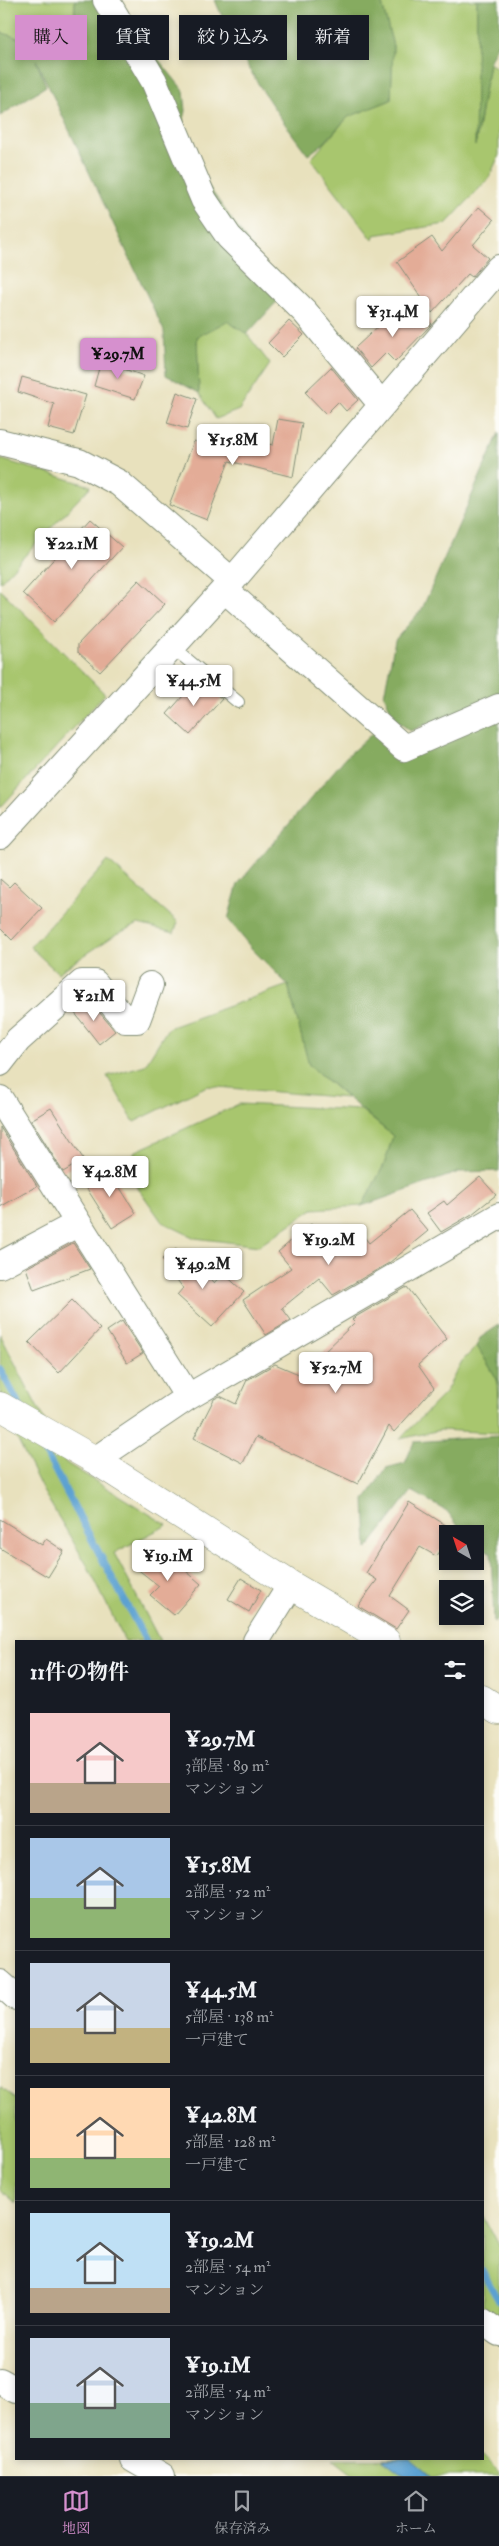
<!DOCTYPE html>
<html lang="ja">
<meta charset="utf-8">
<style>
body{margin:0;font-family:"IM FELL Double Pica","Noto Serif JP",serif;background:#242831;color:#f1f3f6;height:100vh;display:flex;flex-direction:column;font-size:19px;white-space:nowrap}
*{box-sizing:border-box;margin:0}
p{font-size:16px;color:#9ea1a6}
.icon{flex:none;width:28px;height:28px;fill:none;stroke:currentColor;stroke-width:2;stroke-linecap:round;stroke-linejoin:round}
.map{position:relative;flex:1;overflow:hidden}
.sheet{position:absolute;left:15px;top:1640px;width:469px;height:820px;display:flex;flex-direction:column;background:#171b24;border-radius:0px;box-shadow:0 2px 8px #0003}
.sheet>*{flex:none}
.guide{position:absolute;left:15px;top:15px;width:470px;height:45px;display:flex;gap:10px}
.needle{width:32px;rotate:321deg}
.tools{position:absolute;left:439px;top:1525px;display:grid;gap:10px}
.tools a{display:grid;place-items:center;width:45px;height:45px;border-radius:0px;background:#171b24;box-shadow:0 2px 8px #0003;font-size:25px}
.price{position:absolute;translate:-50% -42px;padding:0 11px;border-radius:5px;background:#fff;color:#222;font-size:16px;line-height:32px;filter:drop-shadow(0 1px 2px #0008)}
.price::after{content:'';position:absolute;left:50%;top:30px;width:15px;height:11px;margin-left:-8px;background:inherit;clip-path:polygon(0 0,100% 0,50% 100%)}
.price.selected{background:#d690ce;color:#111}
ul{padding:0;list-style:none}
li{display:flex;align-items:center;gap:15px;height:125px;padding:0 15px}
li+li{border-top:1px solid #363941}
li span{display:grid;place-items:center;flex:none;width:140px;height:100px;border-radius:0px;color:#555}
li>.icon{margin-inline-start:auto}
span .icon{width:60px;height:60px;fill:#fffc;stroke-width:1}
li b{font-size:21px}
h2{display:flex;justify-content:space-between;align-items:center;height:60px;padding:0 15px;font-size:21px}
.chip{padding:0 18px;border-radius:0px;background:#171b24;box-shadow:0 2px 8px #0003;font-size:18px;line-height:45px}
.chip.selected{background:#d690ce;color:#111}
.tabs{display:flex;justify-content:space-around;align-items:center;height:70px;border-top:1px solid #363941;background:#171b24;font-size:14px;color:#9ea1a6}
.tabs a{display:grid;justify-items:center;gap:2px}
.tabs .selected{color:#d690ce}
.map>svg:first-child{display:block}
.green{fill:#a8c66e;stroke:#648251}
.forest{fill:#86ab61;stroke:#52744a}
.water{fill:#5ba1d1;stroke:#3d6f82}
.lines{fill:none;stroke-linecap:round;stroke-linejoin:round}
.stream{stroke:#5ba1d1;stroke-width:7}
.building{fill:#e3ac97}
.service-casing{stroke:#848f78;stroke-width:14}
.minor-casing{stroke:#848f78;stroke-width:28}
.tertiary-casing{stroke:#848f78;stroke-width:29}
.service{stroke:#fff;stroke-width:12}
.minor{stroke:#fff;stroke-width:26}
.tertiary{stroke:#fff;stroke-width:28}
</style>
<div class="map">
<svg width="499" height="2476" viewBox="0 0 499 2476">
<rect width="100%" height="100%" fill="#fdfcf7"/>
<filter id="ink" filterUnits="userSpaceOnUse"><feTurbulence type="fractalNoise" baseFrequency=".02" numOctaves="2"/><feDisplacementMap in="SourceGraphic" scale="10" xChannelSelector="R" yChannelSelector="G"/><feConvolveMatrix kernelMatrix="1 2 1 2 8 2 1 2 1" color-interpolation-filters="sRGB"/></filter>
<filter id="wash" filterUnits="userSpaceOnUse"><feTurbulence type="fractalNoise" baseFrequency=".0096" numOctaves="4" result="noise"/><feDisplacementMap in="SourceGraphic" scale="20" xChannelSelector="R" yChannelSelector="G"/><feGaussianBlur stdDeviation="1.12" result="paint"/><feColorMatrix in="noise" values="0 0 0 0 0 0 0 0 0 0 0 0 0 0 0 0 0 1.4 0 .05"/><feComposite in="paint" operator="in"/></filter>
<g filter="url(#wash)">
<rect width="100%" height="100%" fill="#e8e1bd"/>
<path class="green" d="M 0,0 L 75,0 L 74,32 L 27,41 L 0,32 Z
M 381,0 L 477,0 L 476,142 L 489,63 L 499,69 L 499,155 L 489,178 L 446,224 L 374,235 L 373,240 L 311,159 L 348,117 L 391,100 L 393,46 Z
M 227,321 L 247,334 L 270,364 L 239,410 L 216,419 L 199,393 L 197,337 Z
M 0,459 L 91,486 L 0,582 Z
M 0,589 L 105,694 L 0,808 Z
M 108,861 L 178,922 L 174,933 L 138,924 L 115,935 L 58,973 L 30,947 Z
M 288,985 L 309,1065 L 347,1098 L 207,1086 L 134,1122 L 107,1076 L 145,1065 L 168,1028 Z
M 239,1104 L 361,1110 L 393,1136 L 384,1165 L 362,1206 L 313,1209 L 259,1246 L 195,1238 L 162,1222 L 136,1185 L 134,1152 Z
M 0,1334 L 66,1463 L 167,1525 L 114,1553 L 160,1641 L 125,1641 L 87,1565 L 43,1491 L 0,1405 Z
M 477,1346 L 497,1379 L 499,1433 L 440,1430 L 400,1439 L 445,1393 L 462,1361 Z
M 0,2087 L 16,2099 L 16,2203 L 0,2189 Z
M 482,2213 L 499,2245 L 499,2337 L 483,2305 Z
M 483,2457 L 499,2472 L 499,2476 L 355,2476 L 333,2459 Z"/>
<path class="forest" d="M 75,0 L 115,0 L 124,13 L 147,30 L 150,49 L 184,91 L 186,111 L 178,143 L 284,294 L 247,334 L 227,321 L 197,337 L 199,393 L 166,375 L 164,331 L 36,60 L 46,86 L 0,116 L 0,32 L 27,41 L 74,33 Z
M 215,0 L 381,0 L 393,46 L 391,100 L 348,117 L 324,143 L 308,155 C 271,107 238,56 215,0 Z
M 477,0 L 499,0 L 499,40 L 489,63 L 475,146 Z
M 499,433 L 499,694 L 410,731 L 394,718 L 384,695 L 395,640 L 422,609 Z
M 499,711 L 499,1171 L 459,1172 L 362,1206 L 384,1165 L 393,1136 L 309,1065 L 288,985 L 252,949 L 228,919 L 238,884 L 346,757 L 374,732 L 406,761 Z
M 499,1325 L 499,1408 L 497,1379 L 477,1346 L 480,1338 Z
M 499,1436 L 499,1619 L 494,1622 L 491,1553 L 475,1542 L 475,1534 L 464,1534 L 447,1511 L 412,1491 L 367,1549 L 365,1500 L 386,1468 L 405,1463 L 414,1442 Z"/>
<path class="water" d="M 382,2459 L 410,2459 L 431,2476 L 405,2476 Z"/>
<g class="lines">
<path class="stream" d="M 0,1369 L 21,1408
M 37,1437 L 146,1641
M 482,2271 L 499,2301"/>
</g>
<g id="blocks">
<path class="building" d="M 479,207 L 494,220 L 473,245 L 488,258 L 472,277 L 468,274 L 432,313 L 397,262 L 432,237 L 442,251 Z
M 416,307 L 432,324 L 395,362 L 386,353 L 371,368 L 355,348 L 386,319 L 394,328 Z
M 289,321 L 304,335 L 282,357 L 268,343 Z
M 101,361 L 144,376 L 135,399 L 94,386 Z
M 331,367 L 358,400 L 346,411 L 338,402 L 326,414 L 305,392 Z
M 22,377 L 86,395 L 74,435 L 48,428 L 54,404 L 18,392 Z
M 177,392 L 197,399 L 187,429 L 167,423 Z
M 278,419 L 302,423 L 293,477 L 229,461 L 207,520 L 169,505 L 194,441 L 226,453 L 229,436 L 273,445 Z
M 90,519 L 122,547 L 54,622 L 23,593 Z
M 139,580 L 165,604 L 100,672 L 78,652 L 78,644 Z
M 198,679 L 222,699 L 190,735 L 167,714 Z
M 0,879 L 9,887 L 14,882 L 42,908 L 12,940 L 0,928 Z
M 89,1000 L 115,1031 L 99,1044 L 74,1012 Z
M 51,1108 L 84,1160 L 63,1172 L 31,1120 Z
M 0,1127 L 37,1186 L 0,1207 Z
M 108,1169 L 136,1213 L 112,1228 L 84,1184 Z
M 480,1177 L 496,1195 L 472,1214 L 441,1232 L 427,1213 L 444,1201 L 447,1205 Z
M 410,1210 L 428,1231 L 389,1263 L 333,1295 L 319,1278 L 282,1308 L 291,1320 L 266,1335 L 243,1300 L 291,1268 L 278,1252 L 311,1224 L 332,1247 L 357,1228 L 369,1243 Z
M 73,1243 L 90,1269 L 34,1290 L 26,1268 Z
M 176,1249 L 195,1275 L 199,1270 L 214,1283 L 223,1273 L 244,1292 L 212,1327 L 177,1295 L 183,1288 L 162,1259 Z
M 407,1287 L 447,1339 L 418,1365 L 434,1388 L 394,1432 L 389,1426 L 358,1484 L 256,1437 L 243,1463 L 194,1438 L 214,1399 L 220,1396 L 236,1404 L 247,1380 L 275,1364 L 308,1378 L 318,1358 L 355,1322 L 352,1319 Z
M 72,1300 L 100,1329 L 59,1373 L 29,1342 Z
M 122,1321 L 143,1353 L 127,1363 L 107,1331 Z
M 409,1502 L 452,1529 L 448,1534 L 448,1555 L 439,1551 L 436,1556 L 420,1547 L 390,1596 L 409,1610 L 396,1629 L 358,1606 L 377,1580 L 366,1573 Z
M 0,1519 L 42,1545 L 46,1539 L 64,1551 L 48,1577 L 0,1548 Z
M 151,1549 L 174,1568 L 178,1564 L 201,1584 L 174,1615 L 150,1595 L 159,1586 L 136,1568 Z
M 241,1578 L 261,1590 L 249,1612 L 228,1599 Z"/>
</g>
</g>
<g filter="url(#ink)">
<use href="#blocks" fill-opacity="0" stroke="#848f78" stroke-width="1"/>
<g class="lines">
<defs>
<path id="service" d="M 171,646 L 238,702"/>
<path id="minor" d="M 106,0 L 154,81 L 204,200 L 229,237 L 305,312 L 382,405
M 0,442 L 79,462 L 119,483 L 232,581
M 224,589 L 404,748 L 499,707
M 0,836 L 232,581 L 499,268
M 0,1063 L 18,1040 L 82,983 L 95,983 L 125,1020 L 137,1020 L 150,985
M 0,1099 L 188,1397
M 0,1265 L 77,1224
M 95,1460 L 188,1397 L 499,1216
M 256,1641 L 291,1585
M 0,1983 L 16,1997
M 482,2321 L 499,2333
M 0,2381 L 16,2390
M 133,2459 L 162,2476"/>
<path id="tertiary" d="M 0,1406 L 95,1460 L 291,1585 L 386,1641
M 482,1699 L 499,1710"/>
</defs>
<use href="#service" class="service-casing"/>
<use href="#minor" class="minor-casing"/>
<use href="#tertiary" class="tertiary-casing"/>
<use href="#service" class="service"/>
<use href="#minor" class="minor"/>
<use href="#tertiary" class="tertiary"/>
</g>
</g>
</svg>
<div class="tools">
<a><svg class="needle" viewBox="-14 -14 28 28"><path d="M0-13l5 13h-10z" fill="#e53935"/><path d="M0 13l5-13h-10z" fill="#9ea1a6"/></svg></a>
<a><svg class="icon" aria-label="layers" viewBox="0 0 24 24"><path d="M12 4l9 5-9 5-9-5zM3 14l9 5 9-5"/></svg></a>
</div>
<b class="price" style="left:393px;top:338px">¥31.4M</b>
<b class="price selected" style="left:118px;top:380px">¥29.7M</b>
<b class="price" style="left:233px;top:466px">¥15.8M</b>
<b class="price" style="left:72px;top:570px">¥22.1M</b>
<b class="price" style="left:194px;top:707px">¥44.5M</b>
<b class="price" style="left:94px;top:1022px">¥21M</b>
<b class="price" style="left:110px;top:1198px">¥42.8M</b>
<b class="price" style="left:329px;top:1266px">¥19.2M</b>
<b class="price" style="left:203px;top:1290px">¥49.2M</b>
<b class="price" style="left:336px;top:1394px">¥52.7M</b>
<b class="price" style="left:168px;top:1582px">¥19.1M</b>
<div class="guide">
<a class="chip selected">購入</a>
<a class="chip">賃貸</a>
<a class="chip">絞り込み</a>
<a class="chip">新着</a>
</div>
<section class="sheet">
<h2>11件の物件<svg class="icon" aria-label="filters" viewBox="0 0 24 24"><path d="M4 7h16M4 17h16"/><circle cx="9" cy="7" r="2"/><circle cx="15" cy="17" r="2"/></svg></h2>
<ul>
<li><span style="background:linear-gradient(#f6c9c9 70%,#b9a48a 0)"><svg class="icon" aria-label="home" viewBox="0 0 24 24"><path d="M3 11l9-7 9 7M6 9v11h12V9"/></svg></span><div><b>¥29.7M</b><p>3部屋 · 89 m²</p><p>マンション</p></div></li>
<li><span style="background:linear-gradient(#a9c7e8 60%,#8fb573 0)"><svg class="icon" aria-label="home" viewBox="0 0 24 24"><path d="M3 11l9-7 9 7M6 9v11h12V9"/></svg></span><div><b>¥15.8M</b><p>2部屋 · 52 m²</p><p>マンション</p></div></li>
<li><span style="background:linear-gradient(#c9d6e8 65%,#c2b280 0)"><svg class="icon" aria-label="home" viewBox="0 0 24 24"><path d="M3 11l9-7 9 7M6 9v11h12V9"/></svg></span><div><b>¥44.5M</b><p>5部屋 · 138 m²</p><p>一戸建て</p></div></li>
<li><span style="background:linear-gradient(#ffd9b3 70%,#8fb573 0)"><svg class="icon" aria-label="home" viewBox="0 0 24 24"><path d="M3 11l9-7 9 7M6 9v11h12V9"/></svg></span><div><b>¥42.8M</b><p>5部屋 · 128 m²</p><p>一戸建て</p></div></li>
<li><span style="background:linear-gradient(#bfe0f5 75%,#b9a48a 0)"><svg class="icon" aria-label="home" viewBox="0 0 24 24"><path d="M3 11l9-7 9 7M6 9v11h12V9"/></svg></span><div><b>¥19.2M</b><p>2部屋 · 54 m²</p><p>マンション</p></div></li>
<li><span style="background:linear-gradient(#c9d6e8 65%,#7fa58c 0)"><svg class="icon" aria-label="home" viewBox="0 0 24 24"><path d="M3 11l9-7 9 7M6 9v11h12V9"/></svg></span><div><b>¥19.1M</b><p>2部屋 · 54 m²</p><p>マンション</p></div></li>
</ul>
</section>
</div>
<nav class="tabs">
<a class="selected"><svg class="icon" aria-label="map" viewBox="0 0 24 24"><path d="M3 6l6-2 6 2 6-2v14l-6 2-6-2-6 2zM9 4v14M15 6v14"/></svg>地図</a>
<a><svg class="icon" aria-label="saved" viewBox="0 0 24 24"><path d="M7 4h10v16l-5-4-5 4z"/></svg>保存済み</a>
<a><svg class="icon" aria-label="home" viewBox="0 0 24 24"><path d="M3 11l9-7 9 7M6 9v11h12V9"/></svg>ホーム</a>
</nav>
